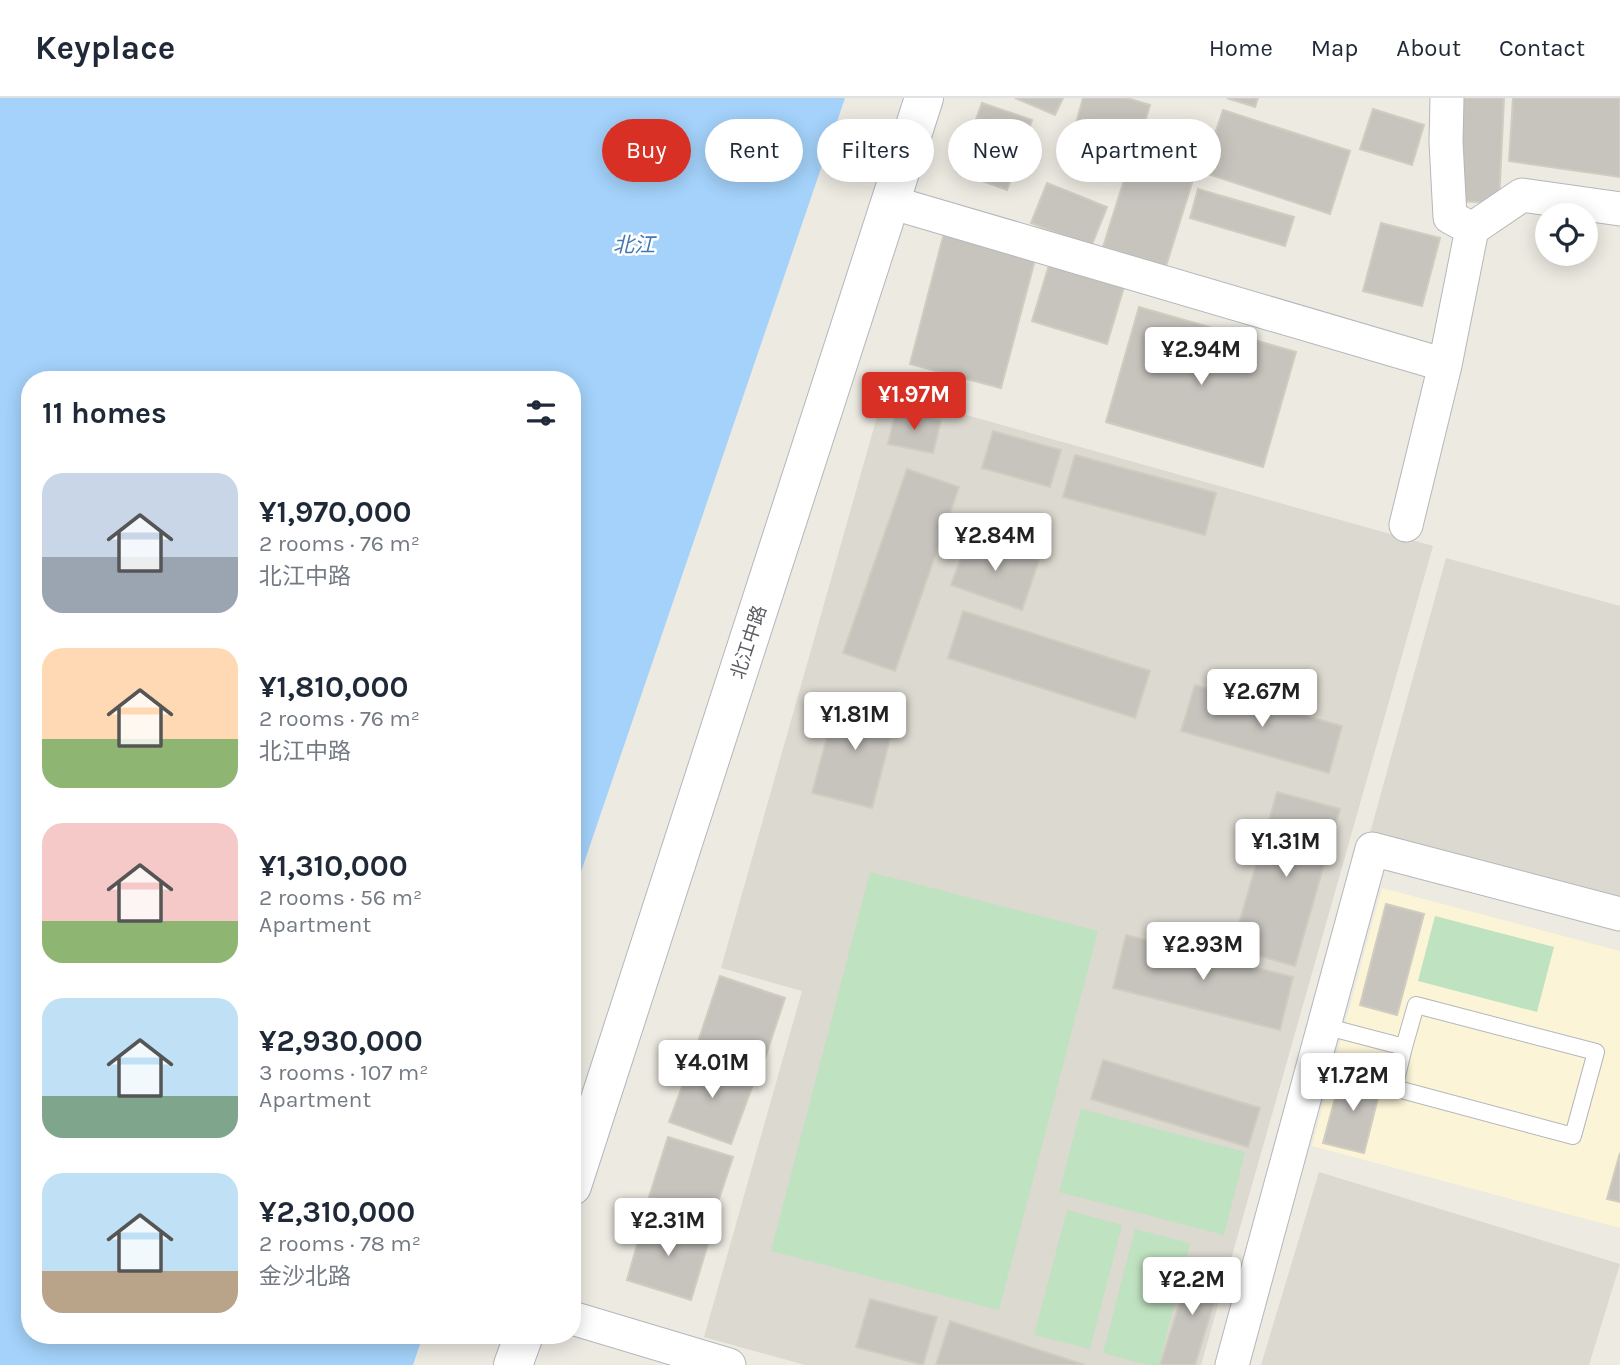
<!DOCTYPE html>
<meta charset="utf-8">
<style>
body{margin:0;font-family:Karla,"Noto Sans SC",sans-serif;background:#f6f6f7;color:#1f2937;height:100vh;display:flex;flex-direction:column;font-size:26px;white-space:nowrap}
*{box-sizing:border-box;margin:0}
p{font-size:23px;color:#747a83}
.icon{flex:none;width:38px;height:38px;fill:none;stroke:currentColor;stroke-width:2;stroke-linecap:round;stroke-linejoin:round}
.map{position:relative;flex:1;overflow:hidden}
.details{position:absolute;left:21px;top:273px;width:560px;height:973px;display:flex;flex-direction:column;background:#fff;border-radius:28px;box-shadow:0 4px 18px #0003}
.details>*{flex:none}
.guide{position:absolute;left:602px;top:21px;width:665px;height:63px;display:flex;gap:14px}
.tools{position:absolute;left:1535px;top:105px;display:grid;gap:14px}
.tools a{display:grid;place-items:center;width:63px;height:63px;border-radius:50%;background:#fff;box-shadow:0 4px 18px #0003;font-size:35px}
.price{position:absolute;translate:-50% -60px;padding:0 16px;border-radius:7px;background:#fff;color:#222;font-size:23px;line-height:46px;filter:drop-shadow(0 2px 4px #0008)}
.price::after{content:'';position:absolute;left:50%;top:42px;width:21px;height:16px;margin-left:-10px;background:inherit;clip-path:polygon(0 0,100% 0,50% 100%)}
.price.current{background:#d93025;color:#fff}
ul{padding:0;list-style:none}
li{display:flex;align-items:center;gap:21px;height:175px;padding:0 21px}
li span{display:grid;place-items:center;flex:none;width:196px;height:140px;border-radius:21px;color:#555}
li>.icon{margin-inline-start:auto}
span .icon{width:84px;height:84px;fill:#fffc;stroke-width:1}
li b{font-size:30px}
h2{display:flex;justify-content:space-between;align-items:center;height:84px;padding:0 21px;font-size:30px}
.pill{padding:0 24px;border-radius:32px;background:#fff;box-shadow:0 4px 18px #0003;font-size:24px;line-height:63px}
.pill.current{background:#d93025;color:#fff}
header{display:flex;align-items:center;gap:42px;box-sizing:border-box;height:98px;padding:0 35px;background:#fff;border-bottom:2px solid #e0e1e3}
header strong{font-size:33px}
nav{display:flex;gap:38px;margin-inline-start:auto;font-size:24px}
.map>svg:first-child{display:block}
.commercial{fill:#fbf4d7}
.education{fill:#dcd9d0}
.green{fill:#bfe2c0}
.water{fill:#a4d2fa}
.building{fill:#c7c4be;stroke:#d0ccc0;stroke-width:2}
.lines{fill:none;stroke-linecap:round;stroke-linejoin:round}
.service-casing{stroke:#b4b7bb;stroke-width:18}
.minor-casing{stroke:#b4b7bb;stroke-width:35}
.tertiary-casing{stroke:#b4b7bb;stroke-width:40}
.service{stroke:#fff;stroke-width:16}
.minor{stroke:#fff;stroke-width:33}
.tertiary{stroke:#fff;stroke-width:38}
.labels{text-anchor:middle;stroke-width:5;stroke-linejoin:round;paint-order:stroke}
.street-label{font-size:19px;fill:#5a5d61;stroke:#fff}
.water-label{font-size:21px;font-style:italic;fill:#4578b2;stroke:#fff}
</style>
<header>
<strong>Keyplace</strong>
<nav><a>Home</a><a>Map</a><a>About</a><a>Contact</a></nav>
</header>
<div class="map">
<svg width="1620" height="1267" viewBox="0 0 1620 1267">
<rect width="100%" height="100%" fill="#eceae1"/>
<path class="commercial" d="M 1382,790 L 1620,853 L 1620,1130 L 1312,1048 Z"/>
<path class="education" d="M 884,294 L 1433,448 L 1201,1267 L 805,1267 L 704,1239 L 802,893 L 721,870 Z
M 1446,460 L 1620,508 L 1620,805 L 1370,735 Z
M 1319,1074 L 1620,1166 L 1589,1267 L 1261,1267 Z"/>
<path class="green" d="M 870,774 L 1098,833 L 999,1212 L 771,1153 Z
M 1435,818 L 1554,849 L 1537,914 L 1418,883 Z
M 1081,1011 L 1245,1054 L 1224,1137 L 1059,1094 Z
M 1067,1112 L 1122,1127 L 1090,1251 L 1034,1237 Z
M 1135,1131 L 1190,1145 L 1159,1267 L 1148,1267 L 1103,1255 Z"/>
<path class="water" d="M 0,0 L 845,0 L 572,800 L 572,282 L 30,282 L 30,1237 L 423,1237 L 413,1267 L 0,1267 Z"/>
<path class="building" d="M 1015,0 L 1063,0 L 1055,17 Z
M 1083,0 L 1127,0 L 1150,7 L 1135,58 L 1072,40 Z
M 1227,0 L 1258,0 L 1255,9 Z
M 1460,0 L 1504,0 L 1499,105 L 1456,103 Z
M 1513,0 L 1620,0 L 1620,79 L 1509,63 Z
M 982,5 L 1032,22 L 1007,92 L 957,74 Z
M 1373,11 L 1424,27 L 1412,67 L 1360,51 Z
M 1223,12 L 1350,53 L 1330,116 L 1202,74 Z
M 1130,63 L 1193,82 L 1166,168 L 1103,149 Z
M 1047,85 L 1107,109 L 1091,149 L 1031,125 Z
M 1198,91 L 1294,119 L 1285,148 L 1190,120 Z
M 1381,125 L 1440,140 L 1422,208 L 1363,193 Z
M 944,135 L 1036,158 L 1001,290 L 910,266 Z
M 1049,167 L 1124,189 L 1107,246 L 1032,223 Z
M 1139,209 L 1296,254 L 1263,369 L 1106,324 Z
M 896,312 L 941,322 L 933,355 L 888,346 Z
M 993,333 L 1061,352 L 1050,389 L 982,370 Z
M 1075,357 L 1216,395 L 1205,437 L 1063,399 Z
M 907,371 L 959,389 L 895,573 L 843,555 Z
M 969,438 L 1039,462 L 1022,512 L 951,487 Z
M 963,513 L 1150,573 L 1135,620 L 948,560 Z
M 1195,587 L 1342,628 L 1329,675 L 1181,633 Z
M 838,598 L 897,614 L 872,710 L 812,695 Z
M 1277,694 L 1340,711 L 1295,868 L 1232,850 Z
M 1386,806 L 1424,816 L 1397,917 L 1360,907 Z
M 1126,837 L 1293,879 L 1280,932 L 1113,890 Z
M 720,878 L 785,900 L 763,966 L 698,944 Z
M 693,959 L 755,981 L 731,1046 L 669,1024 Z
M 1103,962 L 1260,1010 L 1248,1049 L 1091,1001 Z
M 1342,974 L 1382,984 L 1364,1055 L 1323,1045 Z
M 668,1039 L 733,1059 L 713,1119 L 649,1099 Z
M 1620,1055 L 1620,1104 L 1607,1101 Z
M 645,1119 L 710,1139 L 691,1202 L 627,1182 Z
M 1192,1166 L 1223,1175 L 1195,1267 L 1160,1267 Z
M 870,1201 L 937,1219 L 923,1267 L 856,1249 Z
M 950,1223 L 1085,1267 L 936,1267 Z"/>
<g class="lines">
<defs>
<path id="service" d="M 1324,928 L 1404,949 L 1394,990 L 1573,1038 L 1596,954 L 1416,907 L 1404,949"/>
<path id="minor" d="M 1447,0 L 1446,44 L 1450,119 L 1472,131
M 890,104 L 1445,267 L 1472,131 L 1522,97 L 1620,111
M 1406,427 L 1445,267
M 572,1220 L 729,1267
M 1232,1267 L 1372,751 L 1620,816"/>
<path id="tertiary" d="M 572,1088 L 924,0
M 513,1267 L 524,1237"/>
</defs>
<use href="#service" class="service-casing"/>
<use href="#minor" class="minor-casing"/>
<use href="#tertiary" class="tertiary-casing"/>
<use href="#service" class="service"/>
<use href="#minor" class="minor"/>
<use href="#tertiary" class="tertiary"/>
</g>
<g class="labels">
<g class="street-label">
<text transform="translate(748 544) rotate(-72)" y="7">北江中路</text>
</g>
<g class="water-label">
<text x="634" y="154">北江</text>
</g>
</g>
</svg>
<div class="tools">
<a><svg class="icon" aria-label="locate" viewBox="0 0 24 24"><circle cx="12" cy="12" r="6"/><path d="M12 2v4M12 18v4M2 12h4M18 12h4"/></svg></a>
</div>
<b class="price" style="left:1201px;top:289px">¥2.94M</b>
<b class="price current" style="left:914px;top:334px">¥1.97M</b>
<b class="price" style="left:995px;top:475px">¥2.84M</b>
<b class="price" style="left:1262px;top:631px">¥2.67M</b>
<b class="price" style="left:855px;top:654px">¥1.81M</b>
<b class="price" style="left:1286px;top:781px">¥1.31M</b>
<b class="price" style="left:1203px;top:884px">¥2.93M</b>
<b class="price" style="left:712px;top:1002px">¥4.01M</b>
<b class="price" style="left:1353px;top:1015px">¥1.72M</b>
<b class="price" style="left:668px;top:1160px">¥2.31M</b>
<b class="price" style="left:1192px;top:1219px">¥2.2M</b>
<div class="guide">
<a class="pill current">Buy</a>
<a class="pill">Rent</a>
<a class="pill">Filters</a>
<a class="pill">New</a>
<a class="pill">Apartment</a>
</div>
<section class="details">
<h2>11 homes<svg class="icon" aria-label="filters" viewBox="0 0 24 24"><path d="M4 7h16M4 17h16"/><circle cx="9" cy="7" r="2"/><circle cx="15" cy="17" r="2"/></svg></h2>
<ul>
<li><span style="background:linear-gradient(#c9d6e8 60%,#9aa5b1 0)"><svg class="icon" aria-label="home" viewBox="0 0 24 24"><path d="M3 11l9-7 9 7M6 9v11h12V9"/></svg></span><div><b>¥1,970,000</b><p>2 rooms · 76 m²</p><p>北江中路</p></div></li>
<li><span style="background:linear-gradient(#ffd9b3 65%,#8fb573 0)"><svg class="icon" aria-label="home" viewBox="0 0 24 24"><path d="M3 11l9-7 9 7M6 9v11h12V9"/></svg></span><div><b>¥1,810,000</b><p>2 rooms · 76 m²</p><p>北江中路</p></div></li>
<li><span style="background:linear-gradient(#f6c9c9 70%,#8fb573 0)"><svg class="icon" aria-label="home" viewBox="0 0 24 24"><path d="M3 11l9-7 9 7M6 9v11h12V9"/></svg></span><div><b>¥1,310,000</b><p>2 rooms · 56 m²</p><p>Apartment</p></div></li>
<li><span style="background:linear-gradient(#bfe0f5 70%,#7fa58c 0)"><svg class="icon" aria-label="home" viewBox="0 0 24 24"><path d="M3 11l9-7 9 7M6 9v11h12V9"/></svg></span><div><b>¥2,930,000</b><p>3 rooms · 107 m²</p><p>Apartment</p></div></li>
<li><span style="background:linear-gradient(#bfe0f5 70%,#b9a48a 0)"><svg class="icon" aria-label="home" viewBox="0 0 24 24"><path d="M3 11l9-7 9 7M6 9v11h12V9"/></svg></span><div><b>¥2,310,000</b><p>2 rooms · 78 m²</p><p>金沙北路</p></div></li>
</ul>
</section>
</div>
